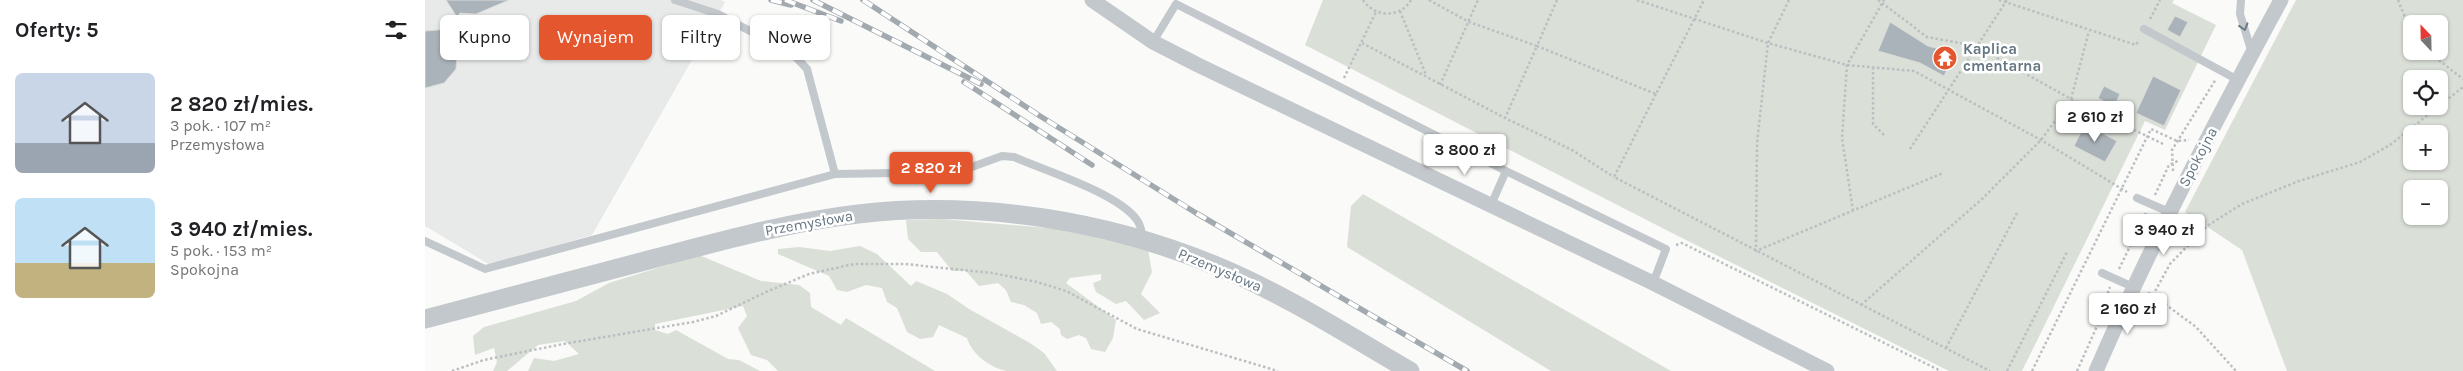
<!DOCTYPE html>
<html lang="pl">
<meta charset="utf-8">
<style>
body{margin:0;font-family:Karla,sans-serif;background:#f6f6f6;color:#202124;height:100vh;display:flex;flex-direction:column;font-size:19px;white-space:nowrap}
*{box-sizing:border-box;margin:0}
p{font-size:16px;color:#757577}
.icon{flex:none;width:28px;height:28px;fill:none;stroke:currentColor;stroke-width:2;stroke-linecap:round;stroke-linejoin:round}
.map{position:relative;flex:1;overflow:hidden}
.side{display:flex;flex-direction:column;background:#fff;width:425px}
.side>*{flex:none}
.banner{position:absolute;left:15px;top:15px;width:475px;height:45px;display:flex;gap:10px}
.needle{width:32px;rotate:338deg}
.controls{position:absolute;left:1978px;top:15px;display:grid;gap:10px}
.controls a{display:grid;place-items:center;width:45px;height:45px;border-radius:8px;background:#fff;box-shadow:0 1px 4px #0004;font-size:25px}
.price{position:absolute;translate:-50% -42px;padding:0 11px;border-radius:5px;background:#fff;color:#222;font-size:16px;line-height:32px;filter:drop-shadow(0 1px 2px #0008)}
.price::after{content:'';position:absolute;left:50%;top:30px;width:15px;height:11px;margin-left:-8px;background:inherit;clip-path:polygon(0 0,100% 0,50% 100%)}
.price.active{background:#e4572e;color:#fff}
ul{padding:0;list-style:none}
li{display:flex;align-items:center;gap:15px;height:125px;padding:0 15px}
li span{display:grid;place-items:center;flex:none;width:140px;height:100px;border-radius:8px;color:#555}
li>.icon{margin-inline-start:auto}
span .icon{width:60px;height:60px;fill:#fffc;stroke-width:1}
li b{font-size:21px}
h2{display:flex;justify-content:space-between;align-items:center;height:60px;padding:0 15px;font-size:21px}
.tag{padding:0 18px;border-radius:8px;background:#fff;box-shadow:0 1px 4px #0004;font-size:18px;line-height:45px}
.tag.active{background:#e4572e;color:#fff}
main{display:flex;flex:1;min-height:0}
.map>svg:first-child{display:block}
.built{fill:#e8e9e9}
.green{fill:#dadfd7;fill-rule:evenodd}
.building{fill:#aab3b9;stroke:#dcdcda}
.lines{fill:none;stroke-linecap:round;stroke-linejoin:round}
.path{stroke:#bbbfc2;stroke-width:2.5;stroke-dasharray:2.5 2.5;stroke-linecap:butt}
.service{stroke:#c3c8cc;stroke-width:8}
.minor{stroke:#c3c8cc;stroke-width:15}
.tertiary{stroke:#c3c8cc;stroke-width:19}
.rail-casing{stroke:#a2aab0;stroke-width:5.5}
.rail{stroke:#fff;stroke-width:4;stroke-dasharray:11;stroke-linecap:butt}
.oneway{stroke:#6a7a87}
.labels{text-anchor:middle;stroke-width:5;stroke-linejoin:round;paint-order:stroke}
.poi-label{font-size:15px;font-weight:bold;fill:#657683;stroke:#fff;text-anchor:start}
.street-label{font-size:15px;fill:#657683;stroke:#fff}
</style>
<main>
<section class="side">
<h2>Oferty: 5<svg class="icon" aria-label="filters" viewBox="0 0 24 24"><path d="M4 7h16M4 17h16"/><circle cx="9" cy="7" r="2"/><circle cx="15" cy="17" r="2"/></svg></h2>
<ul>
<li><span style="background:linear-gradient(#c9d6e8 70%,#9aa5b1 0)"><svg class="icon" aria-label="home" viewBox="0 0 24 24"><path d="M3 11l9-7 9 7M6 9v11h12V9"/></svg></span><div><b>2 820 zł/mies.</b><p>3 pok. · 107 m²</p><p>Przemysłowa</p></div></li>
<li><span style="background:linear-gradient(#bfe0f5 65%,#c2b280 0)"><svg class="icon" aria-label="home" viewBox="0 0 24 24"><path d="M3 11l9-7 9 7M6 9v11h12V9"/></svg></span><div><b>3 940 zł/mies.</b><p>5 pok. · 153 m²</p><p>Spokojna</p></div></li>
</ul>
</section>
<div class="map">
<svg width="2038" height="371" viewBox="0 0 2038 371">
<rect width="100%" height="100%" fill="#fafaf8"/>
<path class="built" d="M 0,0 L 296,0 L 300,2 L 167,235 L 65,265 L 0,226 Z"/>
<path class="green" d="M 898,0 L 1749,0 L 1747,3 L 1791,25 L 1740,130 L 1720,121 L 1597,371 L 1524,371 L 1255,237 L 880,45 Z
M 1871,0 L 2038,0 L 2038,371 L 1862,371 L 1817,250 L 1760,212 ZM 1986,24 L 2014,24 L 2014,51 L 1986,51 ZM 1986,79 L 2014,79 L 2014,106 L 1986,106 ZM 1986,134 L 2014,134 L 2014,161 L 1986,161 ZM 1986,189 L 2014,189 L 2014,216 L 1986,216 Z
M 938,194 L 1246,371 L 1126,371 L 922,247 L 926,206 Z
M 517,219 L 634,229 L 723,249 L 727,272 L 716,294 L 735,313 L 719,320 L 701,301 L 691,304 L 671,292 L 668,283 L 676,280 L 676,274 L 645,278 L 641,283 L 691,320 L 688,338 L 680,352 L 666,349 L 661,338 L 654,335 L 642,339 L 636,335 L 635,329 L 626,322 L 616,324 L 612,313 L 599,305 L 586,302 L 581,290 L 573,283 L 554,286 L 541,271 L 527,271 L 512,252 L 496,252 L 483,239 L 481,220 Z
M 435,246 L 452,254 L 486,286 L 491,281 L 522,294 L 544,309 L 605,343 L 619,353 L 632,371 C 616,371 597,371 582,371 C 565,368 546,353 542,338 L 514,325 L 508,337 L 495,339 L 482,332 L 472,308 L 462,302 L 457,288 L 441,285 L 422,292 L 412,290 L 404,276 L 353,254 L 353,249 L 374,247 L 405,251 Z
M 274,255 L 336,281 L 374,285 L 385,293 L 386,307 L 416,325 L 421,318 L 510,371 L 353,371 L 342,360 L 326,355 L 313,328 L 322,316 L 318,306 L 230,324 L 230,330 L 243,334 L 251,330 L 303,359 L 314,360 L 335,371 L 103,371 L 109,358 L 129,361 L 154,354 L 140,341 L 113,345 L 82,371 L 68,371 L 72,362 L 69,348 L 50,355 L 48,336 L 59,327 L 151,301 L 184,283 Z"/>
<path class="building" d="M 21,0 L 84,0 L 51,14 L 35,13 L 32,17 Z
M 1750,16 L 1763,22 L 1755,37 L 1742,30 Z
M 1465,22 L 1503,46 L 1530,53 L 1519,76 L 1495,63 L 1453,51 Z
M 25,29 L 21,36 L 32,51 L 31,69 L 19,83 L 0,88 L 0,31 Z
M 1728,76 L 1756,90 L 1739,126 L 1711,113 Z
M 1679,86 L 1695,94 L 1689,107 L 1673,98 Z
M 1660,124 L 1692,141 L 1680,162 L 1649,146 Z"/>
<g class="lines">
<path class="path" d="M 938,0 C 949,17 975,19 986,0
M 1004,0 L 1044,22 L 1112,46 L 1080,118
M 1132,0 L 1112,46 L 1231,94 L 1279,0
M 1212,0 L 1343,43 L 1422,65 L 1489,71 L 1616,140 L 1702,192
M 1364,0 L 1343,43 L 1332,143 L 1331,251 L 1518,173
M 1453,0 L 1502,37 L 1551,46 L 1646,99 L 1738,144
M 1574,0 L 1711,45 L 1714,40
M 1973,0 L 1986,32
M 975,11 L 1001,75
M 1725,19 L 1735,0
M 937,43 L 1080,118 L 1147,150 L 1189,177
M 2002,51 L 2038,79
M 1448,67 L 1448,124 L 1459,135
M 919,78 L 951,12
M 1015,85 L 1053,0
M 1231,94 L 1189,177 L 1565,371
M 1485,149 L 1582,0
M 1748,171 L 1747,150 L 1791,79
M 1730,195 L 1744,165 L 1753,161
M 1428,211 L 1417,138 L 1422,65 L 1459,0
M 1251,245 L 1257,243 L 1516,371
M 1694,269 L 1721,213
M 1723,293 L 1728,295 L 1745,264 L 1782,226 L 1817,204 L 1874,181 L 1935,162 L 1965,145 L 2038,87
M 1728,295 L 1771,327 L 1811,371
M 1436,305 L 1557,199 L 1616,140 L 1646,99 L 1664,31
M 1521,348 L 1592,213
M 27,371 L 59,360 L 138,344 L 268,322 L 291,316 L 341,292 L 384,274 L 429,264 L 480,264 L 567,273 L 612,282 L 641,291 L 712,329 L 853,371
M 1582,371 L 1642,252
M 1607,371 L 1726,129 L 1752,141 L 1764,140
M 1652,371 L 1685,297 L 1683,292 L 1685,287"/>
<path class="service" d="M 250,0 L 293,14 L 368,54 L 382,69 L 410,174
M 1816,0 L 1815,14 L 1827,53
M 1719,29 L 1813,80
M 728,42 L 751,4 L 1081,171 L 1241,249 L 1228,283
M 1712,198 L 1744,212
M 1066,205 L 1081,171
M 0,241 L 60,269 L 410,174 L 533,172 L 577,156 L 589,157 C 621,171 693,193 712,220 C 716,226 717,231 717,238
M 1677,273 L 1708,287"/>
<path class="minor" d="M 667,0 L 728,42 L 773,65 L 1228,283 L 1402,371
M 1671,371 C 1726,244 1790,122 1856,0"/>
<path class="tertiary" d="M 0,319 C 77,299 154,279 231,258 C 297,241 365,222 433,214 C 554,200 682,220 794,267 C 861,295 923,335 985,371"/>
<defs>
<path id="rail" d="M 346,0 L 366,5
M 360,0 L 416,21
M 388,0 L 556,84
M 438,0 L 615,116 L 771,213 L 1042,371
M 539,82 L 667,165"/>
</defs>
<use href="#rail" class="rail-casing"/>
<use href="#rail" class="rail"/>
</g>
<defs><path id="oneway-chevron" d="M-2-3.5L2.5 0L-2 3.5" fill="none" stroke-width="1.6" stroke-linecap="round" stroke-linejoin="round" transform="scale(1.25)"/></defs>
<use class="oneway" href="#oneway-chevron" transform="translate(1819 27) rotate(73)"/>
<defs>
<symbol id="temple-disc" viewBox="-11 -11 22 22"><circle r="9.5" fill="#e4572e" stroke="#fff"/><path d="M0-6L5-2H3V0L6.5 2.5H4V6H1.5V3h-3V6H-4V2.5H-6.5L-3 0V-2H-5Z" fill="#fff"/></symbol>
</defs>
<g fill-rule="evenodd">
<use href="#temple-disc" x="1506" y="44" width="28" height="28"/>
</g>
<g class="labels">
<g class="poi-label">
<text x="1538" y="54">Kaplica<tspan x="1538" dy="17">cmentarna</tspan></text>
</g>
<g class="street-label">
<text transform="translate(1773 157) rotate(-62)" y="5">Spokojna</text>
<text transform="translate(384 223) rotate(-10)" y="5">Przemysłowa</text>
<text transform="translate(795 270) rotate(23)" y="5">Przemysłowa</text>
</g>
</g>
</svg>
<div class="controls">
<a><svg class="needle" viewBox="-14 -14 28 28"><path d="M0-13l5 13h-10z" fill="#e53935"/><path d="M0 13l5-13h-10z" fill="#757577"/></svg></a>
<a><svg class="icon" aria-label="locate" viewBox="0 0 24 24"><circle cx="12" cy="12" r="6"/><path d="M12 2v4M12 18v4M2 12h4M18 12h4"/></svg></a>
<a>+</a>
<a>−</a>
</div>
<b class="price" style="left:1670px;top:143px">2 610 zł</b>
<b class="price" style="left:1040px;top:176px">3 800 zł</b>
<b class="price active" style="left:506px;top:194px">2 820 zł</b>
<b class="price" style="left:1739px;top:256px">3 940 zł</b>
<b class="price" style="left:1703px;top:335px">2 160 zł</b>
<div class="banner">
<a class="tag">Kupno</a>
<a class="tag active">Wynajem</a>
<a class="tag">Filtry</a>
<a class="tag">Nowe</a>
</div>
</div>
</main>
